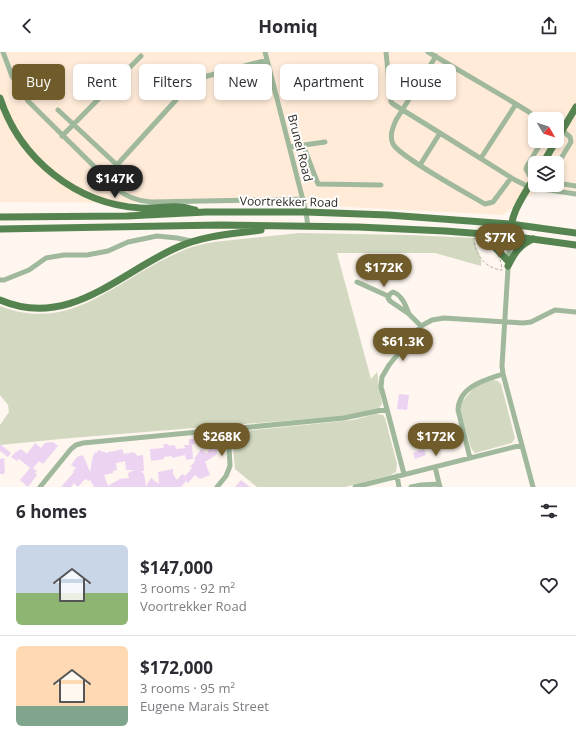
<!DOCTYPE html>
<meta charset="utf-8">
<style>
body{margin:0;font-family:"Open Sans",sans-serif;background:#f2f2f3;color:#2b2b33;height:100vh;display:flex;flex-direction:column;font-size:15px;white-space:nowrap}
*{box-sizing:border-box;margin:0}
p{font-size:13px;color:#7c7c81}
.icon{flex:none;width:22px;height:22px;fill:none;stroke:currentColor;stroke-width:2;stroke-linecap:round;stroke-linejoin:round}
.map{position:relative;height:435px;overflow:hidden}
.sheet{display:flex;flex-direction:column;background:#fff;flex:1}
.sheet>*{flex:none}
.guide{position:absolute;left:12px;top:12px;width:552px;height:36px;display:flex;gap:8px}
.needle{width:26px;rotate:129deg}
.fabs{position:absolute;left:528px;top:60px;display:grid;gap:8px}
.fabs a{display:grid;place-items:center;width:36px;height:36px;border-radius:6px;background:#fff;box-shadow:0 2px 6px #0003;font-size:20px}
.price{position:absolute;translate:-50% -34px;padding:0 9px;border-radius:14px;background:#705b2a;color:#fff;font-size:13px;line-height:26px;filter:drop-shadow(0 1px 2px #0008)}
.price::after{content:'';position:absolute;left:50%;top:24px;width:12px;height:9px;margin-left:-6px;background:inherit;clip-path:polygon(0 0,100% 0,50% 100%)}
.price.selected{background:#222;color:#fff}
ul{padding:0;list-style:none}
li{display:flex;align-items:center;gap:12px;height:100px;padding:0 16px}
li+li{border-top:1px solid #e1e1e2}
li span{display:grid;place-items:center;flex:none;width:112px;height:80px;border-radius:6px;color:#555}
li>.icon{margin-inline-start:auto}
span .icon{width:48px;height:48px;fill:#fffc;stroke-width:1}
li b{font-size:17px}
h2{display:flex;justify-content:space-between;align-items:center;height:48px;padding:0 16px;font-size:17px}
.pill{padding:0 14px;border-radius:6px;background:#fff;box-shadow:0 2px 6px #0003;font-size:14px;line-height:36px}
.pill.selected{background:#705b2a;color:#fff}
header{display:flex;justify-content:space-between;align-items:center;height:52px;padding:0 16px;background:#fff;font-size:18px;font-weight:700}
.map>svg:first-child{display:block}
.built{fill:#ffebd8;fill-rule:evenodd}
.green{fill:#d3d9c0}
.building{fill:#ecd3f2;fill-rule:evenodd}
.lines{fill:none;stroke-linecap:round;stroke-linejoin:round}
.path{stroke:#b5aea7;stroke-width:1;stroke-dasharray:3 2;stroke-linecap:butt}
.minor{stroke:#a0b99c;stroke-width:5}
.major{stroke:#568450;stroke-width:7}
.labels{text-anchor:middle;stroke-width:4;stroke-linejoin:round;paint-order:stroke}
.street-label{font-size:12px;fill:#2e2821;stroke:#fff}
</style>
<header><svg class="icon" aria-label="back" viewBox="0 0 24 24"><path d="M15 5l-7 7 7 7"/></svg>Homiq<svg class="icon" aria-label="share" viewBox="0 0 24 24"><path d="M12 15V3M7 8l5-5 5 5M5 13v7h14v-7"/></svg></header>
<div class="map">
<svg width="576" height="435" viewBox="0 0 576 435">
<rect width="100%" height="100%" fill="#fef6ef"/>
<path class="built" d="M 0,0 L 576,0 L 576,139 L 543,135 L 502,163 L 294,152 L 0,150 ZM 535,67 L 557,67 L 557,89 L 535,89 ZM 535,111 L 557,111 L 557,133 L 535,133 Z"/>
<path class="green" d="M 299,181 L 409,183 L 474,186 C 475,196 483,205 481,214 L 435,201 L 337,201 L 371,327 L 377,320 L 382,352 L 378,357 L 344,364 L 71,386 L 0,393 L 0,373 L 9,360 L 8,353 L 0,343 L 0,254 C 74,283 119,224 182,199 C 192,194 203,192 214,190 Z
M 492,328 L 498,329 L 501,332 L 515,386 L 512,391 L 475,401 L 471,396 L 460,358 L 461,351 L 476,333 Z
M 376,362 L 383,363 L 385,366 L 397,412 L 396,420 L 391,423 L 345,435 L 257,435 L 235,417 L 232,385 L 235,380 L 353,368 Z"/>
<path class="building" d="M 399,342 L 409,343 L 407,358 L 397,357 Z
M 189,387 L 194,387 L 195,392 L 189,393 Z
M 213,388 L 220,391 L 216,403 L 205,410 L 210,423 L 200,427 L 195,423 L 188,431 L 186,429 L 181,435 L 94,435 L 90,427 L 89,429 L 85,427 L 78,435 L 74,431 L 71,435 L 61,435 L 74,420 L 73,419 L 76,416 L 71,413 L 77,405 L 83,403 L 90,420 L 93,404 L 95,400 L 97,401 L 98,398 L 107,401 L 111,399 L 111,400 L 122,397 L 124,402 L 134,400 L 134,402 L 136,401 L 137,404 L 143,403 L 144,419 L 141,419 L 144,422 L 146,434 L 151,426 L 159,432 L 158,420 L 173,417 L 173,422 L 177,428 L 182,422 L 185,424 L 192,416 L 190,414 L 194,411 L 194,409 L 196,407 L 194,407 L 201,397 L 207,402 ZM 125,409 L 126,418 L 134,418 L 128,421 L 129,426 L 120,427 L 108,434 L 104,423 L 113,421 L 113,419 L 117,418 L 116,411 Z
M 53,390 L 58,394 L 43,412 L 39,409 L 33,416 L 37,419 L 35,421 L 37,423 L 28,435 L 20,428 L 30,416 L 19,407 L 17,409 L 11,405 L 16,400 L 21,397 L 27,402 L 35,391 L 41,396 L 45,391 Z
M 0,392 L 11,401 L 8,405 L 0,399 Z
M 163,392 L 168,392 L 169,394 L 175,393 L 176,397 L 185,396 L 184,393 L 192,393 L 193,407 L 186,408 L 185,403 L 172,406 L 172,404 L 164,405 L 164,407 L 151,409 L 150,397 L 164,396 Z
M 424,397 L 426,403 L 415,407 L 413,401 Z
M 4,406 L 5,419 L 4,422 L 0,422 L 0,407 Z
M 241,428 L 250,435 L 235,435 Z"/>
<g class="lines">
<path class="path" d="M 474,186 C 490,190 501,201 502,218 C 486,217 474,202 474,186 Z"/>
<path class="minor" d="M 3,0 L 12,24 L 28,49 L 116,136 C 126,145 138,149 151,150 L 303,147
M 265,0 L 306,160 L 308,175
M 386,0 L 391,50 L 393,52 L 440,81 L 515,128 L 529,135 L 576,142
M 428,0 L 516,52 L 529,60 L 536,67
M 436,4 L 396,68 C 393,75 389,84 393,92 C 400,105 468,142 485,152 L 493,150 L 511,126
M 200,26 L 267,8
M 58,58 L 117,113
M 62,84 L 141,4
M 303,93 L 318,132 L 381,133
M 290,95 L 325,90
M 481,106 L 516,52
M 420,113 L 440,81
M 557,113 L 571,90 L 570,85 L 562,78
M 105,126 L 176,48
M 532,128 L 526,117 L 527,114 L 541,91 L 543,90 L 554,92
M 557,131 L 576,134
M 510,184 L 502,314 L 503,322 L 533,435
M 0,228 L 4,228 L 29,218 L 46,206 L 64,203 L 87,203 L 108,199 L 128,190 L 157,184 L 177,186 L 191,189
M 357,230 L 388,244
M 409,262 C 406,254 402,243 393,240 L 390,242 L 388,246 L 390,249 L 409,262 L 421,274
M 470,406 L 458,358 C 459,334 485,328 503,322
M 435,415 L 440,435
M 404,422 L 383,342 L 381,335 L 382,325 L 389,313 L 421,274 L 432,268 L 444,266 L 523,271 L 531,270 L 555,258 L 576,260
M 397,424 L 399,435
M 40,435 L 71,397 L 76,393 L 83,391 L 344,366 L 387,357
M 217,435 L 226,424 L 230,414 L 228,377
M 355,435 L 522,393
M 411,435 L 421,433 L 439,432"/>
<path class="major" d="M 0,46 C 20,107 76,152 140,156 C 153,157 167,154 180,155 C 185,155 190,157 195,158
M 557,87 L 576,55
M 543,111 L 556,89
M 0,165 L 127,164 L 206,160 L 306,160 L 388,163 L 510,172 L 576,181
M 0,177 L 220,173 L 358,175 L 445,179 L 510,184 L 576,193
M 479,183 L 489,189 L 508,209
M 510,184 C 511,159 523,145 535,124
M 508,214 C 514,202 519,193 533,187
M 0,248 C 69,278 120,220 178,195 C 205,183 233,182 261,178"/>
</g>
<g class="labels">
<g class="street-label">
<text transform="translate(300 96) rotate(76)" y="4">Brunel Road</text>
<text transform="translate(289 150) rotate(1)" y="4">Voortrekker Road</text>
</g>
</g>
</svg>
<div class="fabs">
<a><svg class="needle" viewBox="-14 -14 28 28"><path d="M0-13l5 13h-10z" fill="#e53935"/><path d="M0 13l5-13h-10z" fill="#7c7c81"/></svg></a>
<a><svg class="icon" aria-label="layers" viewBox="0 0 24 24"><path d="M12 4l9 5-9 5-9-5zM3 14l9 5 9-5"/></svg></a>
</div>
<b class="price selected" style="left:115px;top:147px">$147K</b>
<b class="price" style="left:500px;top:206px">$77K</b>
<b class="price" style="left:384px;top:236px">$172K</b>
<b class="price" style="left:403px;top:310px">$61.3K</b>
<b class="price" style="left:222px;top:405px">$268K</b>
<b class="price" style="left:436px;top:405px">$172K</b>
<div class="guide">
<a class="pill selected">Buy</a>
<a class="pill">Rent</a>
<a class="pill">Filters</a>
<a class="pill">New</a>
<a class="pill">Apartment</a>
<a class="pill">House</a>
</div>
</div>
<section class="sheet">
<h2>6 homes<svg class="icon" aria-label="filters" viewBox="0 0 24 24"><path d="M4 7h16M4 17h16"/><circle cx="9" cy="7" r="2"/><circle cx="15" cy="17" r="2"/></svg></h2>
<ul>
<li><span style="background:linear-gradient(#c9d6e8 60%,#8fb573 0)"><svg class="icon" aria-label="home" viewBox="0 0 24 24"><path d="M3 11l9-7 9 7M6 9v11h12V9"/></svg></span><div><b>$147,000</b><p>3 rooms · 92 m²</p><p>Voortrekker Road</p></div><svg class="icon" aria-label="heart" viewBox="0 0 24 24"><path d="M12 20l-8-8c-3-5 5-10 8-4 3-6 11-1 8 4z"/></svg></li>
<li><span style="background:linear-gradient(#ffd9b3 75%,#7fa58c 0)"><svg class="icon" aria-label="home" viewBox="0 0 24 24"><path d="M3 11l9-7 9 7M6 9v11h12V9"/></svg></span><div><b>$172,000</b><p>3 rooms · 95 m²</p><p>Eugene Marais Street</p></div><svg class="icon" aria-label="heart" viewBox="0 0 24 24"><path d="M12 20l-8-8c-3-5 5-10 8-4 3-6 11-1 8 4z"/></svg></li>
</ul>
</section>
